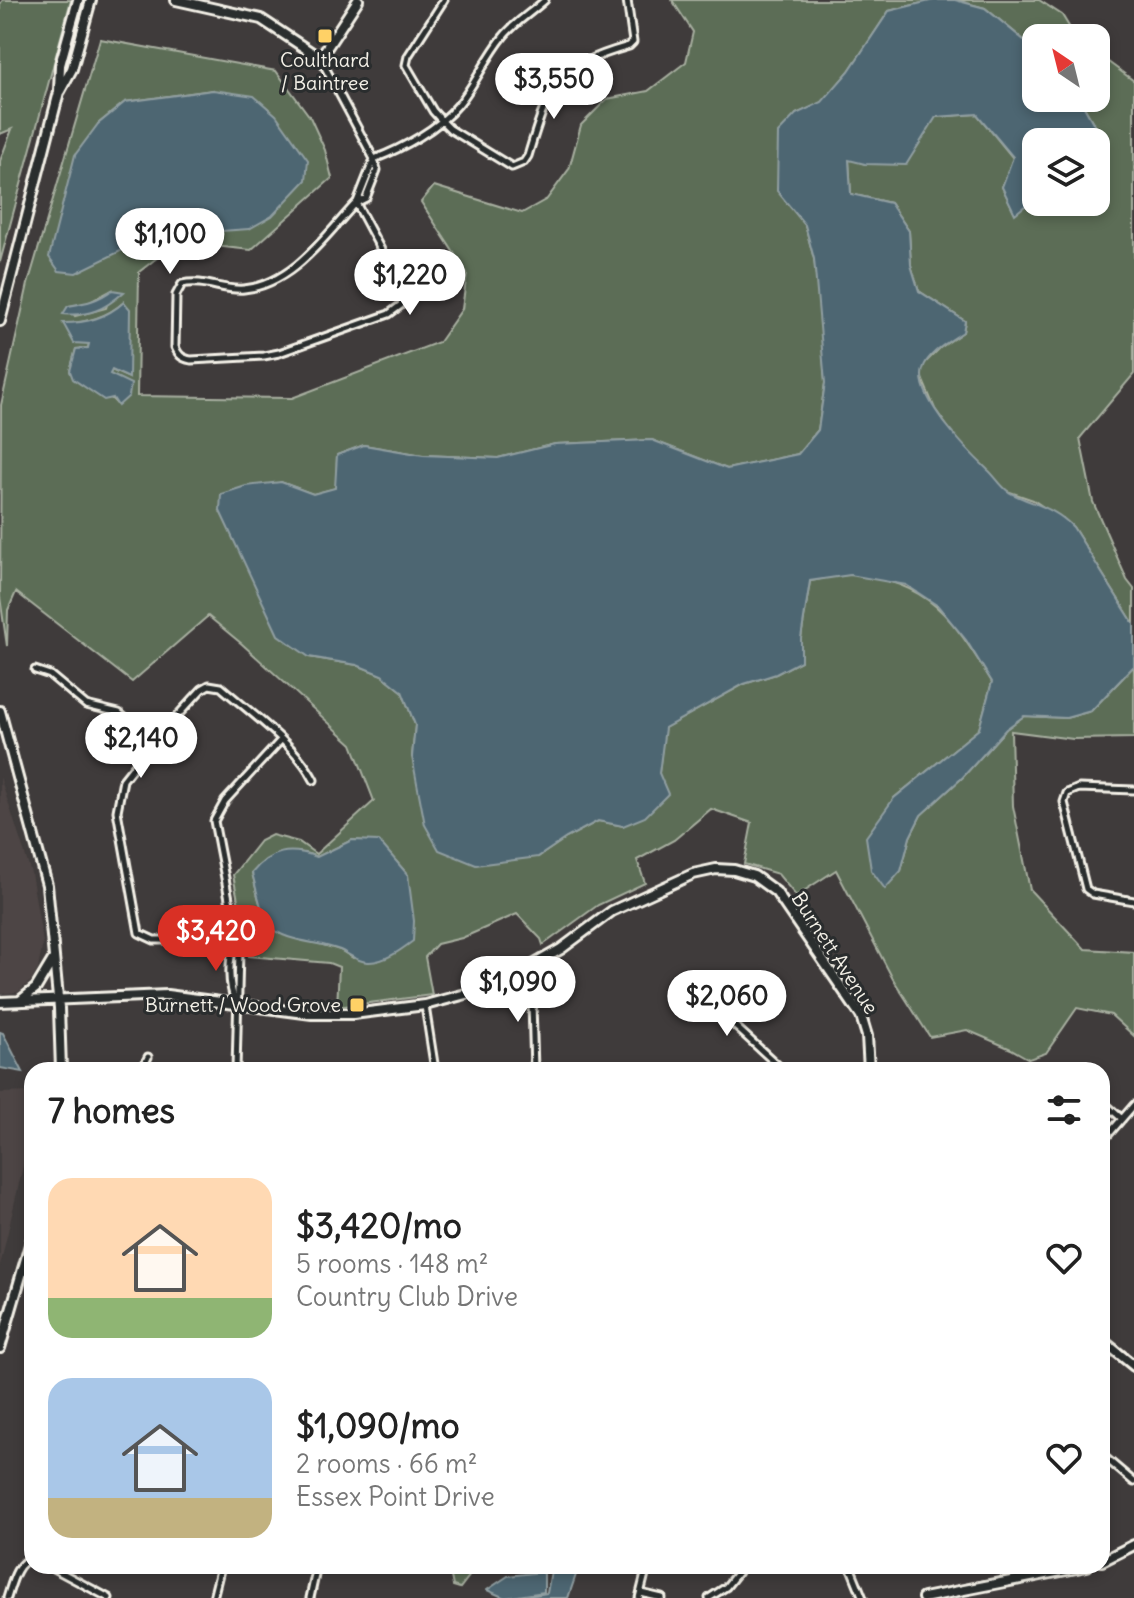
<!DOCTYPE html>
<meta charset="utf-8">
<style>
body{margin:0;font-family:Delius,sans-serif;background:#f2f2f2;color:#222;height:100vh;display:flex;flex-direction:column;font-size:30px;white-space:nowrap}
*{box-sizing:border-box;margin:0}
p{font-size:26px;color:#767676}
.icon{flex:none;width:44px;height:44px;fill:none;stroke:currentColor;stroke-width:2;stroke-linecap:round;stroke-linejoin:round}
.map{position:relative;flex:1;overflow:hidden}
.panel{position:absolute;left:24px;top:1062px;width:1086px;height:512px;display:flex;flex-direction:column;background:#fff;border-radius:24px;box-shadow:0 4px 12px #0003}
.panel>*{flex:none}
.needle{width:52px;rotate:325deg}
.controls{position:absolute;left:1022px;top:24px;display:grid;gap:16px}
.controls a{display:grid;place-items:center;width:88px;height:88px;border-radius:16px;background:#fff;box-shadow:0 4px 12px #0003;font-size:40px}
.price{position:absolute;translate:-50% -68px;padding:0 18px;border-radius:28px;background:#fff;color:#222;font-size:26px;line-height:52px;filter:drop-shadow(0 2px 4px #0008)}
.price::after{content:'';position:absolute;left:50%;top:48px;width:24px;height:18px;margin-left:-12px;background:inherit;clip-path:polygon(0 0,100% 0,50% 100%)}
.price.on{background:#d93025;color:#fff}
ul{padding:0;list-style:none}
li{display:flex;align-items:center;gap:24px;height:200px;padding:0 24px}
li span{display:grid;place-items:center;flex:none;width:224px;height:160px;border-radius:24px;color:#555}
li>.icon{margin-inline-start:auto}
span .icon{width:96px;height:96px;fill:#fffc;stroke-width:1}
li b{font-size:34px}
h2{display:flex;justify-content:space-between;align-items:center;height:96px;padding:0 24px;font-size:34px}
.map>svg:first-child{display:block}
.built{fill:#4d4544}
.green{fill:#5b6d57;stroke:#a8afa0;stroke-width:2;fill-rule:evenodd}
.water{fill:#4d6672;stroke:#909ea1;stroke-width:2}
.lines{fill:none;stroke-linecap:round;stroke-linejoin:round}
.street-casing{stroke:#f4f1e8;stroke-width:11}
.secondary-casing{stroke:#f4f1e8;stroke-width:14}
.street{stroke:#2a2d2e;stroke-width:5}
.secondary{stroke:#2a2d2e;stroke-width:8}
.poi-dot{fill:#ffd166;stroke:#2a2d2e;stroke-width:3}
.labels{text-anchor:middle;stroke-width:6;stroke-linejoin:round;paint-order:stroke}
.poi-label{font-size:20px;fill:#f4f1e8;stroke:#2a2d2e}
.street-label{font-size:20px;fill:#f4f1e8;stroke:#2a2d2e}
</style>
<div class="map">
<svg width="1134" height="1598" viewBox="0 0 1134 1598">
<rect width="100%" height="100%" fill="#3f3b3b"/>
<filter id="ink" filterUnits="userSpaceOnUse"><feTurbulence type="fractalNoise" baseFrequency=".0125" numOctaves="2"/><feDisplacementMap in="SourceGraphic" scale="16" xChannelSelector="R" yChannelSelector="G"/><feConvolveMatrix kernelMatrix="1 2 1 2 8 2 1 2 1" color-interpolation-filters="sRGB"/></filter>
<g filter="url(#ink)">
<path class="built" d="M 0,777 L 31,873 L 43,943 L 38,969 L 31,981 L 18,992 L 0,994 Z
M 32,1092 L 32,1127 L 0,1266 L 0,1093 Z"/>
<path class="green" d="M 3,0 L 71,0 L 0,262 L 0,161 L 12,129 L 0,134 L 0,4 Z
M 672,0 L 934,0 L 889,11 L 849,71 L 822,103 L 796,114 L 777,190 L 805,225 L 814,259 L 820,309 L 825,383 L 818,430 L 798,454 L 727,469 L 652,440 L 555,444 L 498,458 L 423,455 L 364,445 L 337,455 L 336,488 L 313,494 L 281,482 L 220,511 L 237,543 L 309,657 L 357,665 L 382,675 L 402,691 L 415,725 L 412,757 L 538,857 L 566,838 L 598,821 L 623,826 L 659,773 L 664,728 L 744,684 L 776,674 L 801,661 L 801,638 L 810,581 C 823,579 839,574 853,575 C 931,581 954,621 992,682 L 979,729 L 894,798 L 901,871 L 910,837 L 921,815 L 963,777 L 1006,729 L 1024,716 L 1066,718 L 1091,711 L 1134,666 L 1134,738 L 1073,739 L 1011,731 L 1013,806 L 1030,890 L 1085,949 L 1134,952 L 1134,1036 L 1111,1015 L 1077,1008 L 1046,1053 L 1029,1059 L 1011,1049 L 967,1030 L 930,1037 L 893,979 L 836,870 L 796,896 L 778,874 L 744,864 L 752,823 L 711,809 L 674,840 L 637,860 L 645,883 L 598,905 L 543,945 L 541,939 L 517,914 L 462,938 L 437,944 L 425,957 L 432,995 L 337,1007 L 339,967 L 329,963 L 249,956 L 233,875 L 260,841 L 272,835 L 299,842 L 316,854 L 374,801 L 352,744 L 242,644 L 208,616 L 132,682 L 16,592 L 8,610 L 7,646 L 0,597 L 1,405 L 28,284 L 100,39 L 276,71 L 310,117 L 325,150 L 332,178 L 251,250 L 177,242 L 139,272 L 137,396 L 292,398 L 439,342 L 462,309 L 467,273 L 421,202 L 434,186 L 522,213 L 547,199 L 569,169 L 581,125 L 607,99 L 648,91 L 686,62 L 693,32 ZM 213,90 L 221,231 C 190,209 183,218 153,235 C 142,241 130,246 118,251 L 98,124 L 125,102 ZM 112,290 L 106,308 L 75,316 L 68,306 L 86,304 ZM 124,302 L 129,378 L 111,370 L 109,374 L 118,406 C 107,388 79,390 70,371 L 76,349 L 88,348 L 89,343 L 64,324 C 87,322 106,318 124,302 ZM 352,840 L 379,842 L 408,875 L 409,895 L 353,958 L 340,950 L 320,944 L 264,919 L 252,873 C 269,852 292,847 317,857 Z
M 955,0 L 1039,0 L 1062,15 L 1076,38 L 1036,38 L 1036,50 L 985,8 Z
M 1096,53 L 1134,81 L 1134,374 L 1080,438 L 1093,502 L 1127,580 L 1134,589 L 1134,624 L 1073,527 L 1033,500 L 1007,491 L 962,447 L 935,409 L 921,376 L 923,365 L 940,348 L 963,332 L 965,321 L 919,291 L 911,265 L 909,231 L 890,203 L 851,194 L 849,159 L 865,164 L 936,117 L 977,114 L 1013,158 L 1002,187 L 1015,213 L 1036,197 L 1036,202 L 1096,202 L 1096,142 L 1084,142 L 1096,128 L 1079,98 L 1096,98 Z
M 442,1566 L 477,1566 L 460,1588 L 453,1586 L 450,1572 Z"/>
<path class="water" d="M 934,0 L 955,0 L 985,8 L 1036,50 L 1036,98 L 1079,98 L 1096,128 L 1084,142 L 1036,142 L 1036,197 L 1015,214 L 1002,187 L 1013,157 L 977,114 L 936,117 L 906,165 L 865,164 L 849,160 L 851,194 L 890,203 L 909,231 L 911,265 L 919,291 L 965,321 L 963,332 C 950,341 927,353 923,369 C 914,397 969,452 988,470 C 995,476 1001,487 1009,492 C 1033,505 1053,506 1073,527 L 1134,624 L 1134,666 L 1091,711 L 1066,718 L 1024,716 L 1006,729 L 963,777 L 921,815 L 910,837 L 901,871 L 885,889 L 871,870 L 866,837 L 894,798 L 979,729 L 992,682 L 966,640 L 938,606 L 906,585 L 850,575 L 810,581 L 801,638 L 801,661 L 776,674 L 744,684 L 665,728 L 659,773 L 668,794 L 645,817 L 623,826 L 598,821 L 566,838 L 538,857 L 476,865 L 439,850 L 425,825 L 412,757 L 415,725 L 402,691 L 382,675 L 357,665 L 309,657 L 278,635 L 220,511 L 221,494 L 246,486 L 281,482 L 313,494 L 335,488 L 337,455 L 364,445 L 423,455 L 498,458 L 555,444 L 652,440 L 727,469 L 798,454 L 818,430 L 825,383 L 814,259 L 805,225 L 777,191 L 778,133 L 796,114 L 822,102 L 849,71 L 889,11 Z
M 213,90 L 254,96 L 276,115 L 308,160 L 306,180 L 272,216 L 249,229 L 221,231 L 203,218 L 184,217 L 149,237 L 76,273 L 59,271 L 49,257 L 75,155 L 98,124 L 125,102 Z
M 112,290 L 124,292 C 105,309 89,317 63,314 L 68,306 C 85,303 98,301 112,290 Z
M 124,302 L 130,309 L 129,378 L 112,370 L 110,374 L 131,384 L 129,396 L 118,406 L 113,398 L 104,400 L 73,379 L 70,371 L 76,349 L 88,348 L 89,344 L 74,343 L 63,323 C 87,323 106,318 124,302 Z
M 352,840 L 379,841 L 408,875 L 414,921 L 413,941 C 401,950 384,963 368,962 C 357,962 349,954 340,950 C 319,941 286,943 269,926 C 263,920 255,884 252,873 C 270,850 290,847 317,857 Z
M 0,1032 L 3,1033 L 23,1072 L 0,1068 Z
M 559,1566 L 579,1566 L 568,1598 L 520,1598 L 547,1593 L 551,1571 Z
M 542,1572 L 544,1574 L 544,1592 L 505,1598 L 487,1590 L 508,1576 Z"/>
<g class="lines">
<defs>
<path id="street" d="M 444,0 L 408,56 L 406,65 L 433,111 L 442,121 L 450,129 L 512,167 L 524,162 L 528,156 C 549,86 555,67 629,46 L 633,42 L 627,0
M 320,58 L 374,159 L 377,170 L 366,198 L 356,203 C 325,236 293,284 244,289 C 223,291 204,279 182,284 L 176,295 L 175,347 C 179,356 182,358 191,360 L 264,356 L 279,353 L 389,314 L 401,305 L 404,293 L 356,203
M 374,159 C 403,148 438,129 458,105 C 475,85 486,58 503,37 C 515,22 531,13 545,0
M 357,202 L 374,159
M 35,670 L 50,675 L 86,705 L 119,713 L 153,742
M 1134,790 L 1079,788 L 1067,793 L 1064,802 L 1086,889 L 1093,894 L 1134,901
M 235,940 L 154,940 L 139,933 L 117,811 L 123,780 L 153,742 L 202,689 L 209,685 L 221,687 C 251,713 296,745 314,780
M 235,940 C 228,960 228,985 236,1004
M 519,973 L 532,1003 L 534,1070
M 707,984 L 712,1005 L 783,1070
M 425,1006 L 435,1070
M 142,1070 L 148,1057
M 236,1070 L 239,951 L 214,821 L 225,801 L 281,740
M 1046,1070 L 1059,1066 L 1066,1070
M 1102,1101 L 1122,1119
M 1102,1142 L 1134,1105
M 1102,1455 L 1134,1482
M 49,1566 L 109,1598
M 850,1566 L 863,1598
M 641,1593 L 662,1598
M 7,1598 C 12,1583 16,1562 32,1558
M 213,1598 L 221,1566
M 310,1598 L 317,1566
M 639,1598 L 647,1566
M 709,1598 L 726,1587 L 738,1572"/>
<path id="secondary" d="M 176,0 L 261,19 L 320,58 L 358,0
M 60,91 L 72,69 L 91,0
M 0,321 L 59,92 L 60,65 L 78,0
M 0,711 L 47,885 L 59,1008 L 61,1070
M 21,1000 L 36,988 L 54,958
M 0,1002 L 167,995 L 312,1014 L 353,1014 L 425,1005 L 477,991 L 519,973 L 561,949 L 612,911 L 693,874 L 716,869 L 734,870 L 754,876 L 776,892 L 861,1016 L 867,1036 L 869,1070
M 1102,1340 L 1134,1366
M 0,1348 L 32,1238
M 1102,1561 L 1134,1545
M 923,1598 L 1087,1566"/>
</defs>
<use href="#street" class="street-casing"/>
<use href="#secondary" class="secondary-casing"/>
<use href="#street" class="street"/>
<use href="#secondary" class="secondary"/>
</g>
</g>
<g class="poi-dot">
<rect x="317" y="28" width="16" height="16" rx="4"/>
<rect x="349" y="997" width="16" height="16" rx="4"/>
</g>
<g class="labels">
<g class="poi-label">
<text x="325" y="67">Coulthard<tspan x="325" dy="23">/ Baintree</tspan></text>
<text x="341" y="1012" text-anchor="end">Burnett / Wood Grove</text>
</g>
<g class="street-label">
<text transform="translate(835 953) rotate(57)" y="7">Burnett Avenue</text>
</g>
</g>
</svg>
<div class="controls">
<a><svg class="needle" viewBox="-14 -14 28 28"><path d="M0-13l5 13h-10z" fill="#e53935"/><path d="M0 13l5-13h-10z" fill="#767676"/></svg></a>
<a><svg class="icon" aria-label="layers" viewBox="0 0 24 24"><path d="M12 4l9 5-9 5-9-5zM3 14l9 5 9-5"/></svg></a>
</div>
<b class="price" style="left:554px;top:121px">$3,550</b>
<b class="price" style="left:170px;top:276px">$1,100</b>
<b class="price" style="left:410px;top:317px">$1,220</b>
<b class="price" style="left:141px;top:780px">$2,140</b>
<b class="price on" style="left:216px;top:973px">$3,420</b>
<b class="price" style="left:518px;top:1024px">$1,090</b>
<b class="price" style="left:727px;top:1038px">$2,060</b>
<section class="panel">
<h2>7 homes<svg class="icon" aria-label="filters" viewBox="0 0 24 24"><path d="M4 7h16M4 17h16"/><circle cx="9" cy="7" r="2"/><circle cx="15" cy="17" r="2"/></svg></h2>
<ul>
<li><span style="background:linear-gradient(#ffd9b3 75%,#8fb573 0)"><svg class="icon" aria-label="home" viewBox="0 0 24 24"><path d="M3 11l9-7 9 7M6 9v11h12V9"/></svg></span><div><b>$3,420/mo</b><p>5 rooms · 148 m²</p><p>Country Club Drive</p></div><svg class="icon" aria-label="heart" viewBox="0 0 24 24"><path d="M12 20l-8-8c-3-5 5-10 8-4 3-6 11-1 8 4z"/></svg></li>
<li><span style="background:linear-gradient(#a9c7e8 75%,#c2b280 0)"><svg class="icon" aria-label="home" viewBox="0 0 24 24"><path d="M3 11l9-7 9 7M6 9v11h12V9"/></svg></span><div><b>$1,090/mo</b><p>2 rooms · 66 m²</p><p>Essex Point Drive</p></div><svg class="icon" aria-label="heart" viewBox="0 0 24 24"><path d="M12 20l-8-8c-3-5 5-10 8-4 3-6 11-1 8 4z"/></svg></li>
</ul>
</section>
</div>
